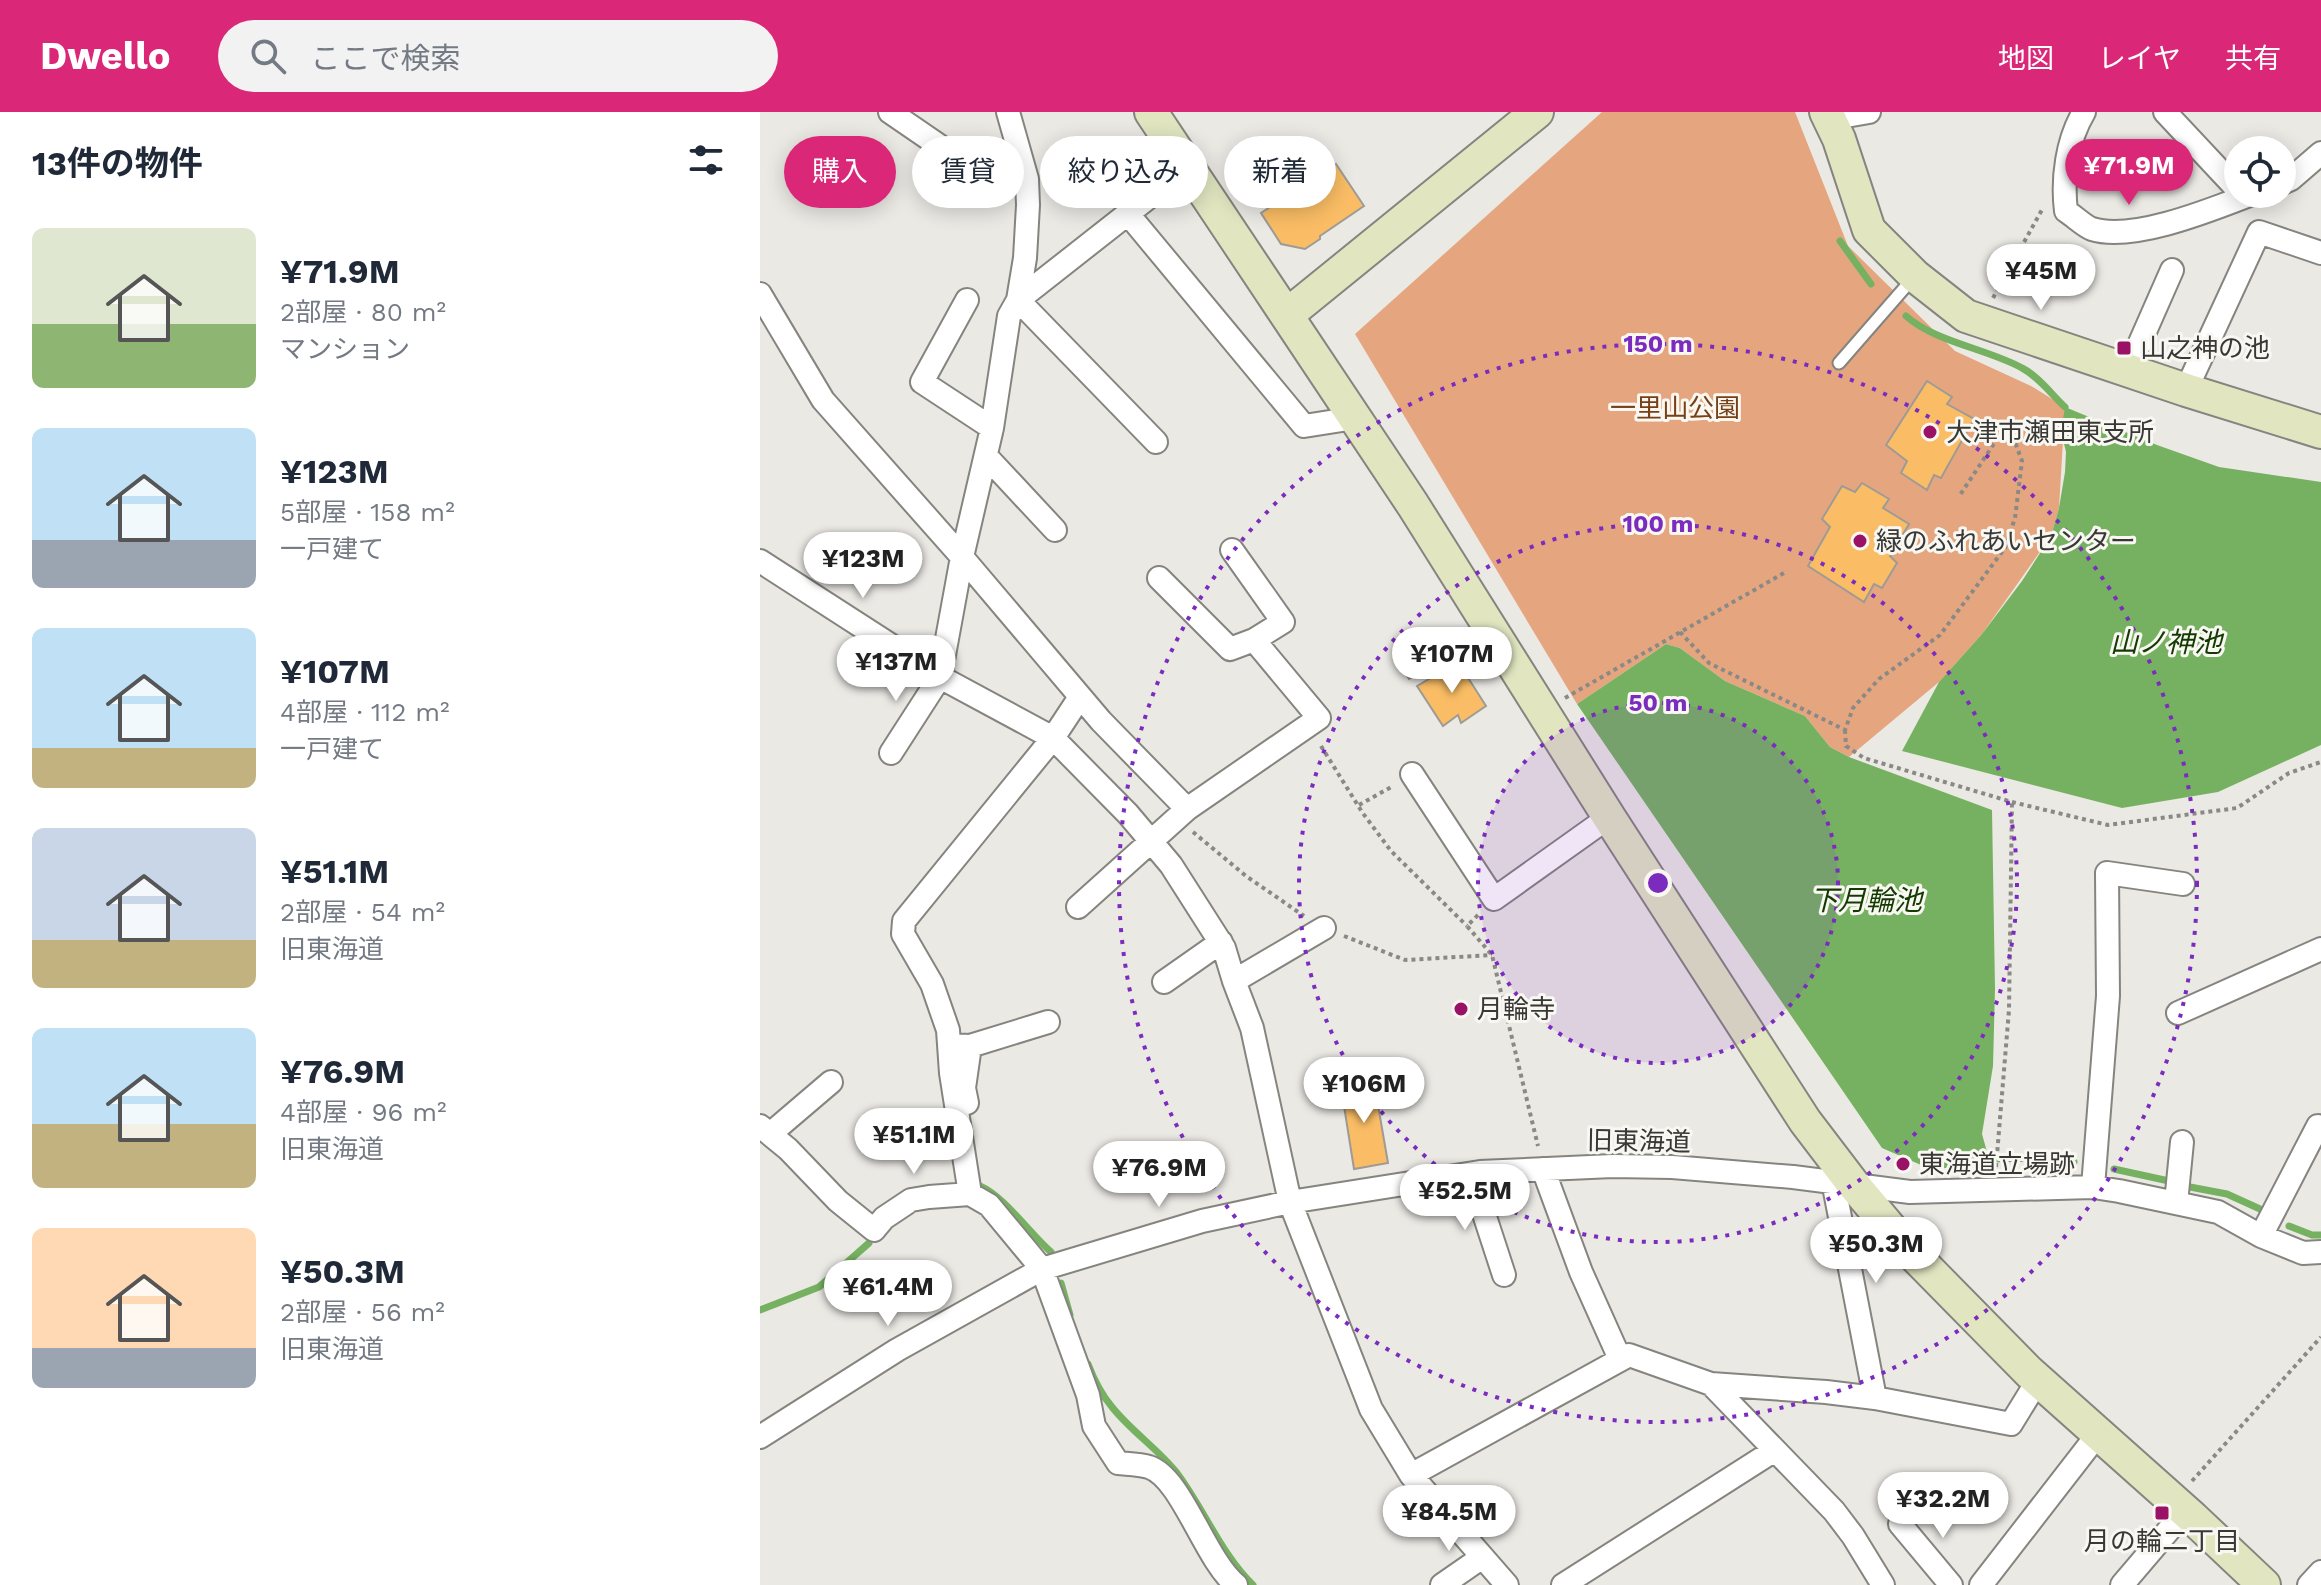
<!DOCTYPE html>
<html lang="ja">
<meta charset="utf-8">
<style>
body{margin:0;font-family:"Work Sans","Noto Sans JP",sans-serif;background:#f2f2f3;color:#1f2937;height:100vh;display:flex;flex-direction:column;font-size:30px;white-space:nowrap}
*{box-sizing:border-box;margin:0}
p{font-size:26px;color:#747a83}
.icon{flex:none;width:44px;height:44px;fill:none;stroke:currentColor;stroke-width:2;stroke-linecap:round;stroke-linejoin:round}
.map{position:relative;flex:1;overflow:hidden}
.sheet{display:flex;flex-direction:column;background:#fff;width:760px}
.sheet>*{flex:none}
.guide{position:absolute;left:24px;top:24px;width:760px;height:72px;display:flex;gap:16px}
.buttons{position:absolute;left:1464px;top:24px;display:grid;gap:16px}
.buttons a{display:grid;place-items:center;width:72px;height:72px;border-radius:50%;background:#fff;box-shadow:0 4px 20px #0003;font-size:40px}
.price{position:absolute;translate:-50% -68px;padding:0 18px;border-radius:28px;background:#fff;color:#222;font-size:26px;line-height:52px;filter:drop-shadow(0 2px 4px #0008)}
.price::after{content:'';position:absolute;left:50%;top:48px;width:24px;height:18px;margin-left:-12px;background:inherit;clip-path:polygon(0 0,100% 0,50% 100%)}
.price.selected{background:#db2777;color:#fff}
ul{padding:0;list-style:none}
li{display:flex;align-items:center;gap:24px;height:200px;padding:0 32px}
li span{display:grid;place-items:center;flex:none;width:224px;height:160px;border-radius:12px;color:#555}
li>.icon{margin-inline-start:auto}
span .icon{width:96px;height:96px;fill:#fffc;stroke-width:1}
li b{font-size:34px}
h2{display:flex;justify-content:space-between;align-items:center;height:96px;padding:0 32px;font-size:34px}
.chip{padding:0 28px;border-radius:36px;background:#fff;box-shadow:0 4px 20px #0003;font-size:28px;line-height:72px}
.chip.selected{background:#db2777;color:#fff}
header{display:flex;align-items:center;gap:48px;box-sizing:border-box;height:112px;padding:0 40px;background:#db2777;color:#fff}
header strong{font-size:38px}
nav{display:flex;gap:44px;margin-inline-start:auto;font-size:28px}
.search{width:560px;height:72px;background:#f2f2f3;display:flex;align-items:center;gap:20px;box-sizing:border-box;padding:0 28px;border-radius:44px;color:#747a83;font-size:30px}
main{display:flex;flex:1;min-height:0}
.map>svg:first-child{display:block}
.green{fill:#e5a67f}
.water{fill:#76b161}
.lines{fill:none;stroke-linecap:round;stroke-linejoin:round}
.stream{stroke:#76b161;stroke-width:7}
.building{fill:#fabd65;stroke:#9e9b96;stroke-width:2}
.lane-casing{stroke:#85847f;stroke-width:15}
.street-casing{stroke:#85847f;stroke-width:26}
.secondary-casing{stroke:#85847f;stroke-width:36}
.path{stroke:#8a8986;stroke-width:4;stroke-dasharray:4 4;stroke-linecap:butt}
.lane{stroke:#fff;stroke-width:11}
.street{stroke:#fff;stroke-width:22}
.secondary{stroke:#e1e6c1;stroke-width:32}
.ring{fill:none;stroke:#7b2cbf;stroke-width:4;stroke-dasharray:4 8}
.poi-dot{fill:#991266;stroke:#f8f7f1;stroke-width:3}
.labels{text-anchor:middle;stroke-width:6;stroke-linejoin:round;paint-order:stroke}
.poi-label{font-size:26px;fill:#383836;stroke:#f8f7f1;text-anchor:start}
.park-label{font-size:26px;fill:#774016;stroke:#f8f7f1}
.street-label{font-size:26px;fill:#383836;stroke:#f8f7f1}
.water-label{font-size:28px;font-style:italic;fill:#133a01;stroke:#f8f7f1}
.centre{fill:#7b2cbf;stroke:#f8f7f1;stroke-width:4}
.ring-label{font-size:24px;text-anchor:middle;font-weight:bold;fill:#7b2cbf;stroke:#f8f7f1;stroke-width:6;stroke-linejoin:round;paint-order:stroke}
</style>
<header>
<strong>Dwello</strong>
<div class="search"><svg class="icon" aria-label="search" viewBox="0 0 24 24"><circle cx="10" cy="10" r="6"/><path d="M15 15l6 6"/></svg>ここで検索</div>
<nav><a>地図</a><a>レイヤ</a><a>共有</a></nav>
</header>
<main>
<section class="sheet">
<h2>13件の物件<svg class="icon" aria-label="filters" viewBox="0 0 24 24"><path d="M4 7h16M4 17h16"/><circle cx="9" cy="7" r="2"/><circle cx="15" cy="17" r="2"/></svg></h2>
<ul>
<li><span style="background:linear-gradient(#dfe7d0 60%,#8fb573 0)"><svg class="icon" aria-label="home" viewBox="0 0 24 24"><path d="M3 11l9-7 9 7M6 9v11h12V9"/></svg></span><div><b>¥71.9M</b><p>2部屋 · 80 m²</p><p>マンション</p></div></li>
<li><span style="background:linear-gradient(#bfe0f5 70%,#9aa5b1 0)"><svg class="icon" aria-label="home" viewBox="0 0 24 24"><path d="M3 11l9-7 9 7M6 9v11h12V9"/></svg></span><div><b>¥123M</b><p>5部屋 · 158 m²</p><p>一戸建て</p></div></li>
<li><span style="background:linear-gradient(#bfe0f5 75%,#c2b280 0)"><svg class="icon" aria-label="home" viewBox="0 0 24 24"><path d="M3 11l9-7 9 7M6 9v11h12V9"/></svg></span><div><b>¥107M</b><p>4部屋 · 112 m²</p><p>一戸建て</p></div></li>
<li><span style="background:linear-gradient(#c9d6e8 70%,#c2b280 0)"><svg class="icon" aria-label="home" viewBox="0 0 24 24"><path d="M3 11l9-7 9 7M6 9v11h12V9"/></svg></span><div><b>¥51.1M</b><p>2部屋 · 54 m²</p><p>旧東海道</p></div></li>
<li><span style="background:linear-gradient(#bfe0f5 60%,#c2b280 0)"><svg class="icon" aria-label="home" viewBox="0 0 24 24"><path d="M3 11l9-7 9 7M6 9v11h12V9"/></svg></span><div><b>¥76.9M</b><p>4部屋 · 96 m²</p><p>旧東海道</p></div></li>
<li><span style="background:linear-gradient(#ffd9b3 75%,#9aa5b1 0)"><svg class="icon" aria-label="home" viewBox="0 0 24 24"><path d="M3 11l9-7 9 7M6 9v11h12V9"/></svg></span><div><b>¥50.3M</b><p>2部屋 · 56 m²</p><p>旧東海道</p></div></li>
</ul>
</section>
<div class="map">
<svg width="1561" height="1473" viewBox="0 0 1561 1473">
<rect width="100%" height="100%" fill="#ebe9e4"/>
<path class="green" d="M 842,0 L 1035,0 L 1088,134 L 1195,239 L 1271,274 L 1305,295 L 1299,396 L 1291,424 L 1222,522 L 1179,570 L 1089,645 L 1070,635 L 1045,604 L 965,569 L 920,536 L 906,532 L 817,592 L 595,222 Z"/>
<path class="water" d="M 1305,295 L 1397,333 L 1459,355 L 1561,370 L 1561,633 L 1458,680 L 1362,696 L 1142,639 L 1179,570 L 1222,522 L 1262,469 L 1291,424 L 1299,396 L 1305,360 L 1306,340 L 1301,319 Z
M 906,532 L 920,536 L 965,569 L 1045,604 L 1070,635 L 1089,645 L 1232,698 L 1235,877 L 1233,954 L 1222,1022 L 1229,1047 L 1225,1056 L 1168,1056 L 1122,1036 L 817,592 Z"/>
<g class="lines">
<path class="stream" d="M 1080,129 L 1111,172
M 1146,204 C 1175,230 1228,237 1262,256 C 1278,264 1292,283 1305,295
M 1229,1047 L 1286,1046 L 1314,1050
M 1354,1057 L 1409,1069
M 220,1074 C 245,1085 269,1121 291,1140
M 1430,1075 L 1467,1082 L 1500,1097
M 1529,1114 L 1552,1123 L 1561,1123
M 301,1171 L 310,1203
M 0,1198 L 59,1175 L 109,1131
M 328,1252 C 334,1268 341,1282 352,1295 C 371,1319 398,1337 417,1361 C 444,1397 461,1442 493,1473"/>
</g>
<path class="building" d="M 576,52 L 604,94 L 560,124 L 560,127 L 545,137 L 521,132 L 501,101 Z
M 1167,269 L 1192,285 L 1187,292 L 1214,307 L 1181,366 L 1174,363 L 1167,378 L 1141,361 L 1147,349 L 1126,333 Z
M 1102,371 L 1129,387 L 1123,396 L 1149,412 L 1130,444 L 1137,451 L 1122,476 L 1114,472 L 1104,490 L 1048,454 L 1070,415 L 1062,407 L 1082,374 L 1095,380 Z
M 664,521 L 680,549 L 649,567 L 633,539 Z
M 698,550 L 726,594 L 701,611 L 698,603 L 683,614 L 657,574 Z
M 614,970 L 628,1051 L 594,1057 L 581,975 Z"/>
<g class="lines">
<defs>
<path id="lane" d="M 1079,251 L 1154,165"/>
<path id="street" d="M 130,0 L 219,61 L 267,67
M 1324,0 C 1307,28 1302,67 1306,99 C 1314,104 1324,114 1332,117 C 1373,130 1453,97 1492,82
M 1405,0 L 1478,78
M 1069,7 L 1109,0
M 1522,71 L 1531,67 L 1561,41
M 368,102 L 544,314 L 595,306
M 0,182 L 63,288 L 202,445 L 341,609 L 427,697 L 559,606 L 494,528 L 523,510 L 472,438
M 207,188 L 162,270 L 232,316
M 258,188 L 426,56
M 258,188 L 396,330
M 1368,258 L 1412,158
M 1426,278 L 1499,120 L 1561,141
M 226,344 L 295,418
M 0,449 L 180,565 L 293,626 L 368,702 L 411,753 L 464,836 L 474,869 L 492,916 L 530,1090 L 611,1297 L 651,1363 L 747,1473
M 399,466 L 470,537 L 494,528
M 131,641 L 180,565 L 202,445 L 232,316 L 249,204 L 258,188 L 265,146 L 268,93 L 267,67 L 248,0
M 652,662 L 734,787 L 849,705
M 318,795 L 427,697
M 474,869 L 564,816
M 404,870 L 461,830
M 1418,901 L 1561,837
M 189,933 L 210,934 L 288,910
M 207,991 L 204,976 L 210,934
M 0,1014 L 28,1037 L 78,1089 L 114,1118 L 124,1106 L 151,1088 L 169,1085 L 210,1082 L 229,1093 L 282,1157 L 328,1283 L 334,1314 L 358,1351 C 367,1352 379,1352 389,1355 C 422,1366 444,1446 476,1473
M 10,1022 L 71,970
M 783,1057 L 821,1160 L 860,1247
M 711,1062 L 744,1163
M 1073,1069 L 1115,1286
M 1333,1075 L 1348,884 L 1347,761 L 1423,772
M 210,1082 L 191,961 L 188,918 L 172,872 L 143,822 L 144,809 L 293,626 L 320,585
M 1416,1091 L 1422,1030
M 1501,1124 L 1558,1014
M 951,1272 L 1074,1399 L 1093,1424 L 1123,1473
M 0,1325 L 137,1238 L 282,1157 L 442,1109 L 530,1090 L 720,1060 L 853,1054 L 912,1055 L 1033,1065 L 1150,1080 L 1333,1075 L 1359,1079 L 1458,1100 L 1501,1124 L 1543,1141 L 1561,1140
M 651,1363 L 869,1243 L 951,1272 L 1066,1280 L 1115,1286 L 1251,1312 L 1278,1268
M 1140,1412 L 1191,1473
M 682,1473 L 721,1446
M 803,1473 L 1015,1338
M 1221,1473 L 1338,1322
M 1362,1473 L 1425,1399
M 1549,1473 L 1561,1460"/>
<path id="secondary" d="M 391,0 L 653,393 L 849,705 L 1045,1009 L 1093,1072 L 1147,1136 L 1269,1260 L 1433,1406 L 1504,1473
M 1066,0 L 1079,27 L 1109,118 L 1155,164 L 1206,204 L 1426,278 L 1561,320
M 527,203 L 777,0"/>
</defs>
<use href="#lane" class="lane-casing"/>
<use href="#street" class="street-casing"/>
<use href="#secondary" class="secondary-casing"/>
<path class="path" d="M 1233,186 L 1283,96
M 920,520 L 949,551 L 1085,618 L 1093,596 L 1119,567 L 1180,523 L 1245,436 L 1255,406 L 1262,349 L 1255,330 L 1239,324 L 1200,383
M 805,586 L 1024,461
M 1085,618 L 1086,634 L 1104,646 L 1252,690 L 1348,713 L 1477,696 L 1529,661 L 1561,650
M 561,634 L 602,700 L 631,739 L 707,814
M 599,693 L 633,674
M 433,720 L 486,764 L 544,804
M 718,803 L 707,814 L 732,843 L 778,1034
M 584,824 L 645,848 L 732,843
M 1236,1055 L 1249,898 L 1252,690
M 1432,1369 L 1561,1225"/>
<use href="#lane" class="lane"/>
<use href="#street" class="street"/>
<use href="#secondary" class="secondary"/>
</g>
<circle cx="898" cy="771" r="180" fill="#7b2cbf" fill-opacity=".12"/>
<g class="ring">
<circle cx="898" cy="771" r="180"/>
<circle cx="898" cy="771" r="359"/>
<circle cx="898" cy="771" r="539"/>
</g>
<g class="poi-dot">
<rect x="1356" y="228" width="16" height="16" rx="4"/>
<circle cx="1170" cy="320" r="8"/>
<circle cx="1100" cy="429" r="8"/>
<circle cx="701" cy="897" r="8"/>
<circle cx="1143" cy="1052" r="8"/>
<rect x="1394" y="1393" width="16" height="16" rx="4"/>
</g>
<g class="labels">
<g class="poi-label">
<text x="1380" y="245">山之神の池</text>
<text x="1186" y="329">大津市瀬田東支所</text>
<text x="1116" y="438">緑のふれあいセンター</text>
<text x="717" y="906">月輪寺</text>
<text x="1159" y="1061">東海道立場跡</text>
<text x="1402" y="1438" text-anchor="middle">月の輪二丁目</text>
</g>
<g class="park-label">
<text x="915" y="305">一里山公園</text>
</g>
<g class="street-label">
<text transform="translate(879 1029) rotate(1)" y="9">旧東海道</text>
</g>
<g class="water-label">
<text x="1406" y="540">山ノ神池</text>
<text x="1106" y="798">下月輪池</text>
</g>
</g>
<circle cx="898" cy="771" r="12" class="centre"/>
<g class="ring-label">
<text x="898" y="240">150 m</text>
<text x="898" y="420">100 m</text>
<text x="898" y="599">50 m</text>
</g>
</svg>
<div class="buttons">
<a><svg class="icon" aria-label="locate" viewBox="0 0 24 24"><circle cx="12" cy="12" r="6"/><path d="M12 2v4M12 18v4M2 12h4M18 12h4"/></svg></a>
</div>
<b class="price selected" style="left:1369px;top:95px">¥71.9M</b>
<b class="price" style="left:1281px;top:200px">¥45M</b>
<b class="price" style="left:103px;top:488px">¥123M</b>
<b class="price" style="left:692px;top:583px">¥107M</b>
<b class="price" style="left:136px;top:591px">¥137M</b>
<b class="price" style="left:604px;top:1013px">¥106M</b>
<b class="price" style="left:154px;top:1064px">¥51.1M</b>
<b class="price" style="left:399px;top:1097px">¥76.9M</b>
<b class="price" style="left:705px;top:1120px">¥52.5M</b>
<b class="price" style="left:1116px;top:1173px">¥50.3M</b>
<b class="price" style="left:128px;top:1216px">¥61.4M</b>
<b class="price" style="left:1183px;top:1428px">¥32.2M</b>
<b class="price" style="left:689px;top:1441px">¥84.5M</b>
<div class="guide">
<a class="chip selected">購入</a>
<a class="chip">賃貸</a>
<a class="chip">絞り込み</a>
<a class="chip">新着</a>
</div>
</div>
</main>
